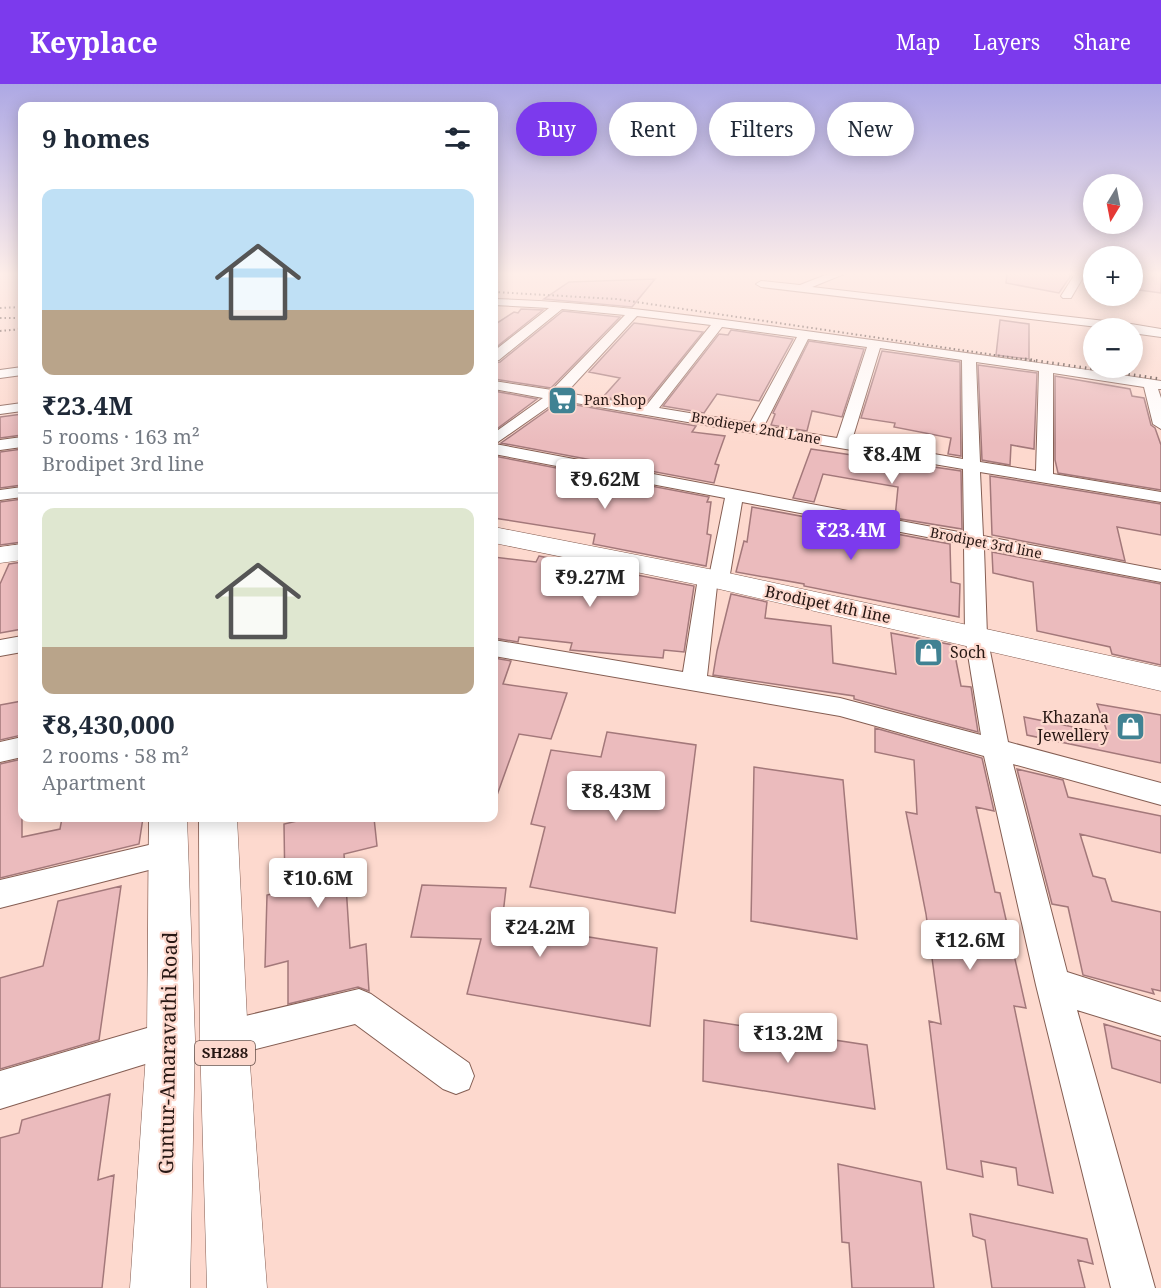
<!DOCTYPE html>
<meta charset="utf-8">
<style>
body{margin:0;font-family:"Noto Serif",serif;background:#f2f2f3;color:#1f2937;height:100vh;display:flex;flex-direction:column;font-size:22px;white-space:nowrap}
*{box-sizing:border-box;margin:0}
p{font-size:20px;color:#747a83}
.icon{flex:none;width:33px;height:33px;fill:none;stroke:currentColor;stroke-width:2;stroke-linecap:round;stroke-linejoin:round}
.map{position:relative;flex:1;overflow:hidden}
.panel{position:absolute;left:18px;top:18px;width:480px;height:720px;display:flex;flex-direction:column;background:#fff;border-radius:12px;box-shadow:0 3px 15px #0003}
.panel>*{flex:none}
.top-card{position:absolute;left:516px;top:18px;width:555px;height:54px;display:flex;gap:12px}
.needle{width:39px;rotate:190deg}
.fabs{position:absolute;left:1083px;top:90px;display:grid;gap:12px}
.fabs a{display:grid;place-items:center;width:60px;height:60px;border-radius:50%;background:#fff;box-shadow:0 3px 15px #0003;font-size:30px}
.price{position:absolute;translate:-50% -51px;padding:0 14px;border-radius:6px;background:#fff;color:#222;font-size:20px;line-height:39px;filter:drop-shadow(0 2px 3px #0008)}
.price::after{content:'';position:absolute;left:50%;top:36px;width:18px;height:14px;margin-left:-9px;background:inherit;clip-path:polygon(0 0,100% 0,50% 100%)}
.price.current{background:#7c3aed;color:#fff}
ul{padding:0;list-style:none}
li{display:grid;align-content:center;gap:12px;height:318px;padding:0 24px}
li+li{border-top:2px solid #e0e1e3}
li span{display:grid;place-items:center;height:186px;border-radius:12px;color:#555}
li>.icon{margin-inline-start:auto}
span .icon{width:108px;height:108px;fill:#fffc;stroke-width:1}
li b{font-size:26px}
h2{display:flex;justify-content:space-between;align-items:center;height:72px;padding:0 24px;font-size:26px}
.tag{padding:0 21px;border-radius:27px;background:#fff;box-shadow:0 3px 15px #0003;font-size:21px;line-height:54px}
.tag.current{background:#7c3aed;color:#fff}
header{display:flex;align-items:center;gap:36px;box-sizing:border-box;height:84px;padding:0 30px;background:#7c3aed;color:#fff}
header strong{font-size:28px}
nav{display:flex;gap:33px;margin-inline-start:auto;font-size:21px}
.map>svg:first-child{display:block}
.building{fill:#ebbbbd;stroke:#a3787a;stroke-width:1.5}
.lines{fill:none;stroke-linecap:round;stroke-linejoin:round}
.street-casing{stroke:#855e53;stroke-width:2}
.secondary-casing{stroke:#855e53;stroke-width:1}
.primary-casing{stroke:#855e53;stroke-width:1}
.street{fill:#fff;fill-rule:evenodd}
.secondary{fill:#fff;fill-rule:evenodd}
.primary{fill:#fff;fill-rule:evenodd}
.rail-far1{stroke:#3e2c27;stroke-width:2;stroke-dasharray:1.5 3;stroke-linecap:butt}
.rail{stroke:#3e2c27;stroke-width:3;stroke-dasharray:1.5 4;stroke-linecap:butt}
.labels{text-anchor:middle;stroke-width:4.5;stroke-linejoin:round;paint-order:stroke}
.far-poi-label{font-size:14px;fill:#271713;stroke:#fdd9ce;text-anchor:start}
.far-street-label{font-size:14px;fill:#271713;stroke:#fdd9ce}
.shield{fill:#fdd9ce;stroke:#67514b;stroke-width:1.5}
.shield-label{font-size:15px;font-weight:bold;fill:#271713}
.street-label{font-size:16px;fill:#271713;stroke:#fdd9ce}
.poi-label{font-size:16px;fill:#271713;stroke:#fdd9ce;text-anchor:start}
.near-street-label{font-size:20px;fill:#271713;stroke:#fdd9ce}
</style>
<header>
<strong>Keyplace</strong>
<nav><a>Map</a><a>Layers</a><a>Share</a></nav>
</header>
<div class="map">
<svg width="1161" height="1204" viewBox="0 0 1161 1204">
<rect width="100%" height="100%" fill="#fdd9ce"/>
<path class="building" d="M 1007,190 L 1072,190 L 1059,209 L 1006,199 Z
M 1132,190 L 1161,190 L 1161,209 L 1132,205 Z
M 655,195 L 632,223 L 544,215 L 569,198 Z
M 521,225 L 543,226 L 494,265 L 494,241 L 514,228 L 518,229 Z
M 563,227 L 620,233 L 551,304 L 494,295 L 494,279 L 500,278 Z
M 1000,236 L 1029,240 L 1029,275 L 996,271 Z
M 634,239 L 703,248 L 645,320 L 603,313 L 620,294 L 589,288 Z
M 731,246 L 793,255 L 759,317 L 717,310 L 704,329 L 663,322 L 719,250 L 728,251 Z
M 809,257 L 864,265 L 842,333 L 812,327 L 807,347 L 771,341 L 775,330 L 773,329 Z
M 882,267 L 960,278 L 961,372 L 948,370 L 951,354 L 894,343 L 895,339 L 861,334 Z
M 978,281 L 1037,289 L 1034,365 L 1011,361 L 1010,381 L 982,376 Z
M 1055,292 L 1130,305 L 1132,312 L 1144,314 L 1151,341 L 1155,344 L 1161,361 L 1161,406 L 1058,389 L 1055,376 Z
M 494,307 L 537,315 L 494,347 Z
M 559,318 L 696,342 L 692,348 L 725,352 L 715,380 L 719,381 L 714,399 L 501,359 Z
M 22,330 L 22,351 L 0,354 L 0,333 Z
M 22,365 L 22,401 L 0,404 L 0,368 Z
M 811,365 L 961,387 L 962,445 L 895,434 L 898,403 L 823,390 L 814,418 L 793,414 Z
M 494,372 L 709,413 L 707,418 L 711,418 L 707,450 L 711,451 L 706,482 L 593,460 L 595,450 L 494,434 Z
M 990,392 L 1161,420 L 1161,451 L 1117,443 L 1125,477 L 992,451 Z
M 22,415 L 22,458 L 0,461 L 0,418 Z
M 752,423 L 950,460 L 951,498 L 960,500 L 959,533 L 804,502 L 804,500 L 736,488 L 744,457 L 747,458 Z
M 992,468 L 1161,500 L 1161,581 L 1112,570 L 1110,563 L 1037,547 L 1033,498 L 993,489 Z
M 539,472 L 694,502 L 684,568 L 664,566 L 663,574 L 570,566 L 572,559 L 519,553 L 518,558 L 494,554 L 494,473 L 536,478 Z
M 22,478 L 22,545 L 0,549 L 0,500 L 9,480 Z
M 731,510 L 767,518 L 765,534 L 831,542 L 833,579 L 896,590 L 891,549 L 953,561 L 961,602 L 971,603 L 978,648 L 854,615 L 854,612 L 713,591 L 717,567 Z
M 494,574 L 511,577 L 503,600 L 567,609 L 551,655 L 519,650 L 496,714 L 494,713 Z
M 22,617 L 22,651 L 0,656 L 0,621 Z
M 1097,620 L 1161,631 L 1161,679 L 1027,651 L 1024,633 L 1108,650 Z
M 875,644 L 982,674 L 994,727 L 976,723 L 995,808 L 1000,809 L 1026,924 L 1014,922 L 1053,1109 L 1018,1101 L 1016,1084 L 981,1077 L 983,1093 L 947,1085 L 929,937 L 941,940 L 926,830 L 906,728 L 917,730 L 914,676 L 875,668 Z
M 607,648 L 696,661 L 675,829 L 530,803 L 545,743 L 531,740 L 551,666 L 601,673 Z
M 22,675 L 22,753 L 60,745 L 62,734 L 143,734 L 139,760 L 0,794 L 0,680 Z
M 754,683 L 843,696 L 857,855 L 751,837 Z
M 1017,685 L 1063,696 L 1068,713 L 1161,732 L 1161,769 L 1080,750 L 1093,792 L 1105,795 L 1112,817 L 1161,828 L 1161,907 L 1152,905 L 1154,910 L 1083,891 L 1068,823 L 1052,820 Z
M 310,734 L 374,734 L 377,762 L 344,770 L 350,864 L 366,860 L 369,907 L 358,903 L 288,920 L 288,877 L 265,883 L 267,811 L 285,807 L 284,740 Z
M 422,801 L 506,804 L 502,839 L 657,864 L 650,942 L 467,910 L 481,855 L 411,853 Z
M 121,802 L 99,956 L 0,985 L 0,894 L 43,882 L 58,817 Z
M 704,936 L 867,961 L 875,1025 L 703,997 Z
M 1104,940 L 1161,957 L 1161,999 L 1112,984 Z
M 110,1010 L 98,1096 L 114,1091 L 102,1204 L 0,1204 L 0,1054 L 19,1049 L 22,1036 Z
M 838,1080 L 921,1098 L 934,1204 L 852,1204 L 849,1159 L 842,1158 Z
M 970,1130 L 1087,1155 L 1093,1180 L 1078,1176 L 1085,1204 L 992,1204 L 985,1156 L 973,1152 Z"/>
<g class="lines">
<defs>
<path id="street" d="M 828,190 L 844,190 L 812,203 L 1131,240 L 1161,245 L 1161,253 L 1132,249 L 1132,244 L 1106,244 L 761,203 L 756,200 L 761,197 L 800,201 Z
M 1075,190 L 1085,190 L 1071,214 L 1063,214 L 1061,212 Z
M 494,215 C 598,218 702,233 806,247 C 924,263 1042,279 1161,297 L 1161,305 L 1158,305 L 1161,314 L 1161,345 L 1153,340 L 1144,303 L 1053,289 L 1053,390 L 1161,408 L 1161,418 L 980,388 L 983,452 L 1161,486 L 1161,498 L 984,464 L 987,552 L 1008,658 L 1161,699 L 1161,721 L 1013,680 L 1067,888 L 1161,918 L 1161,952 L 1077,926 L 1155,1204 L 1111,1204 L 1036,901 L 984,672 L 840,632 L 494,572 L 494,556 L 683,588 L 698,494 L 701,490 L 710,488 L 725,414 L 494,370 L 494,349 L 543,314 L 494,305 L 494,297 L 552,306 L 625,231 L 562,225 L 499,276 L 494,277 L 494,267 L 549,224 L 494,221 ZM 637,232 L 711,241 L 646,322 L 566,309 ZM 722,243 L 797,253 L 750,339 L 659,324 ZM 808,255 L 867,263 L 837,354 L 764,342 ZM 880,264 L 962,276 L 963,375 L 852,356 ZM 976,278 L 1039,287 L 1036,387 L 980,378 ZM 558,316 L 963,385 L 964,449 L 495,360 ZM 742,418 L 964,460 L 965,552 L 981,651 L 840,614 L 707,592 L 717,502 L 726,500 L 729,496 Z
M 22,283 L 22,291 L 0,294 L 0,286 Z
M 22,319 L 22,327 L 0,330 L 0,322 Z
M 22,353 L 22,363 L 0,366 L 0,356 Z
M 22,403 L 22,413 L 0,416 L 0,406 Z
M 22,552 L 22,568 L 0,572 L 0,556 Z
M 22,653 L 22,673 L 0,678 L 0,658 Z
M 170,756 L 180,760 L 185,769 L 180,778 L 0,824 L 0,796 Z
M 359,905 L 371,910 L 469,979 L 474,992 L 469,1005 L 456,1010 L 443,1005 L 355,940 L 224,973 L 211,968 L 206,955 L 211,942 L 224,937 Z
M 171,937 L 184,942 L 189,955 L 184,968 L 0,1025 L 0,987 Z"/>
<path id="secondary" d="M 494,443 L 719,487 L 1161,583 L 1161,607 L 719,505 L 494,459 Z
M 22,460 L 22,476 L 0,479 L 0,463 Z"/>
<path id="primary" d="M 149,734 L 187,734 L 195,955 L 190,1204 L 130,1204 L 147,955 Z
M 199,734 L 237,734 L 248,955 L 267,1204 L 207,1204 L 200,955 Z"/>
</defs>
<use href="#street" class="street-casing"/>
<use href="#secondary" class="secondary-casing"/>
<use href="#primary" class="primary-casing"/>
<use href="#street" class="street"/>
<use href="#secondary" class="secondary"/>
<use href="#primary" class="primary"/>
<path class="rail-far1" d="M 494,208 L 616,215 L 1035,277
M 0,224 L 22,223
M 0,234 L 22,234
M 0,247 L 22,245"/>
<path class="rail" d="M 1025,275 L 1161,295"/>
</g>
<linearGradient id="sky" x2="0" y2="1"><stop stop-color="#ada8e4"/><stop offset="0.53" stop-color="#feeee9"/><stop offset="1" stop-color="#feeee9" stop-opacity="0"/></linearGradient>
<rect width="1161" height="359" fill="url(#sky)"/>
<defs>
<symbol id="supermarket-square" viewBox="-11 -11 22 22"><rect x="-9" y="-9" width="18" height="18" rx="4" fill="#408293" stroke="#fdd9ce"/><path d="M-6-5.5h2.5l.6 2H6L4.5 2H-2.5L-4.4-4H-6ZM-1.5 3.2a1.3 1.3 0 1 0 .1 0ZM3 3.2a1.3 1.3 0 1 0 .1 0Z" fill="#fff"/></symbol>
<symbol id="shop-square" viewBox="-11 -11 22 22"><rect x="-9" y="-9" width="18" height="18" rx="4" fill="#408293" stroke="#fdd9ce"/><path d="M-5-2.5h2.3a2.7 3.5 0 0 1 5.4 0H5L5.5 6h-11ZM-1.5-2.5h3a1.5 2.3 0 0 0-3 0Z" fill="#fff"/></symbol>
</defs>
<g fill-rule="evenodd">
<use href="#supermarket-square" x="546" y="300" width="33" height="33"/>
<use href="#shop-square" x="912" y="552" width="33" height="33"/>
<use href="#shop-square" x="1114" y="626" width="33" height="33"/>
</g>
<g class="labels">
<g class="far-poi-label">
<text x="584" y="321">Pan Shop</text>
</g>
<g class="far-street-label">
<text transform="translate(756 344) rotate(10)" y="5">Brodiepet 2nd Lane</text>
<text transform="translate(986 459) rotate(11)" y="5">Brodipet 3rd line</text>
</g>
<rect class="shield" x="195" y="957" width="60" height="24" rx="4.5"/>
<g class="shield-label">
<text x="225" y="974">SH288</text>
</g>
<g class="street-label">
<text transform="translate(828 520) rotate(12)" y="6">Brodipet 4th line</text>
</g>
<g class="poi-label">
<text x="950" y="574">Soch</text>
<text x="1109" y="639" text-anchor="end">Khazana<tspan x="1109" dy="18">Jewellery</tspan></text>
</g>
<g class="near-street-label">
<text transform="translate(168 969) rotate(-89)" y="7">Guntur-Amaravathi Road</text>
</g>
</g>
</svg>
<div class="fabs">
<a><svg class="needle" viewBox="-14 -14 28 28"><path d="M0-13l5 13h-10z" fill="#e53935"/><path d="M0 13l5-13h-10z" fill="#747a83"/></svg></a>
<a>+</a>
<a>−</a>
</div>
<b class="price" style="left:892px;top:401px">₹8.4M</b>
<b class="price" style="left:605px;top:426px">₹9.62M</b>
<b class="price current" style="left:851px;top:477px">₹23.4M</b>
<b class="price" style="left:590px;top:524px">₹9.27M</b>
<b class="price" style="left:616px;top:738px">₹8.43M</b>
<b class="price" style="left:318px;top:825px">₹10.6M</b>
<b class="price" style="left:540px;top:874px">₹24.2M</b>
<b class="price" style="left:970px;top:887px">₹12.6M</b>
<b class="price" style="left:788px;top:980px">₹13.2M</b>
<div class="top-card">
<a class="tag current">Buy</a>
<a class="tag">Rent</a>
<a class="tag">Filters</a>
<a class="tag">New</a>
</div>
<section class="panel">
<h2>9 homes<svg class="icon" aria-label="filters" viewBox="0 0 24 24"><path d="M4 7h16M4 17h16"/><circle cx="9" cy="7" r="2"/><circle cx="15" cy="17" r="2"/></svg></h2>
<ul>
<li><span style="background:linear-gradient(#bfe0f5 65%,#b9a48a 0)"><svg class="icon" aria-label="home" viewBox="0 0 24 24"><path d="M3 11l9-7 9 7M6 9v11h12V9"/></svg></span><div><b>₹23.4M</b><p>5 rooms · 163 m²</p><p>Brodipet 3rd line</p></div></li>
<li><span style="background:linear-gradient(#dfe7d0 75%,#b9a48a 0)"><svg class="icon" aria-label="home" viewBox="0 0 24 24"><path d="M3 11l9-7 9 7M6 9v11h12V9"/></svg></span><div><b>₹8,430,000</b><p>2 rooms · 58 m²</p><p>Apartment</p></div></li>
</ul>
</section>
</div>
